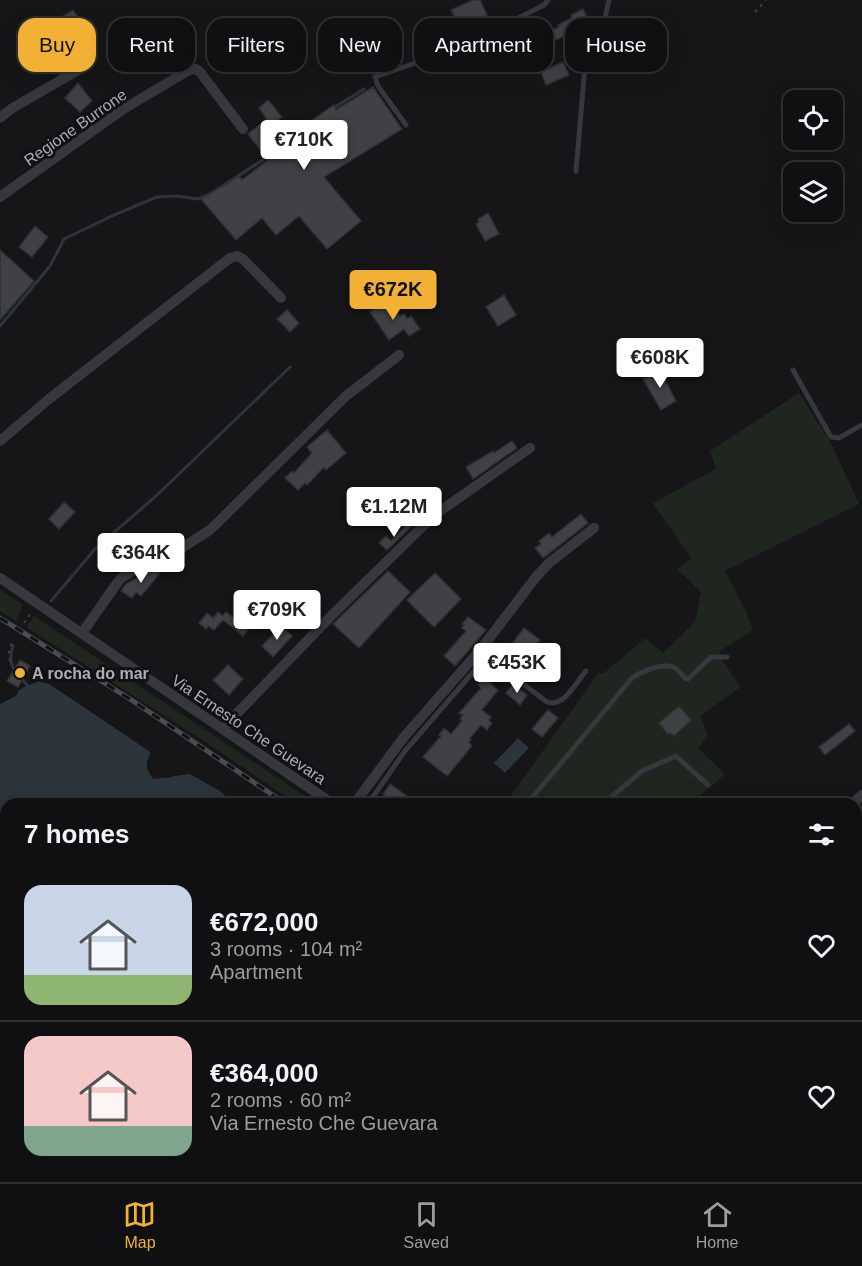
<!DOCTYPE html>
<meta charset="utf-8">
<style>
body{margin:0;font-family:Arial,sans-serif;background:#1e1e20;color:#f1f3f6;height:100vh;display:flex;flex-direction:column;font-size:22px;white-space:nowrap}
*{box-sizing:border-box;margin:0}
p{font-size:20px;color:#9c9d9f}
.icon{flex:none;width:33px;height:33px;fill:none;stroke:currentColor;stroke-width:2;stroke-linecap:round;stroke-linejoin:round}
.map{position:relative;flex:1;overflow:hidden}
.details{position:absolute;left:0px;top:798px;width:862px;height:384px;display:flex;flex-direction:column;background:#101012;border-radius:18px 18px 0 0;box-shadow:0 6px 24px #0002,0 0 0 2px #303032}
.details>*{flex:none}
.hud{position:absolute;left:18px;top:18px;width:826px;height:54px;display:flex;gap:12px}
.buttons{position:absolute;left:783px;top:90px;display:grid;gap:12px}
.buttons a{display:grid;place-items:center;width:60px;height:60px;border-radius:12px;background:#101012;box-shadow:0 6px 24px #0002,0 0 0 2px #303032;font-size:30px}
.price{position:absolute;translate:-50% -51px;padding:0 14px;border-radius:6px;background:#fff;color:#222;font-size:20px;line-height:39px;filter:drop-shadow(0 2px 3px #0008)}
.price::after{content:'';position:absolute;left:50%;top:36px;width:18px;height:14px;margin-left:-9px;background:inherit;clip-path:polygon(0 0,100% 0,50% 100%)}
.price.selected{background:#f2b134;color:#111}
ul{padding:0;list-style:none}
li{display:flex;align-items:center;gap:18px;height:150px;padding:0 24px}
li+li{border-top:2px solid #303032}
li span{display:grid;place-items:center;flex:none;width:168px;height:120px;border-radius:18px;color:#555}
li>.icon{margin-inline-start:auto}
span .icon{width:72px;height:72px;fill:#fffc;stroke-width:1}
li b{font-size:26px}
h2{display:flex;justify-content:space-between;align-items:center;height:72px;padding:0 24px;font-size:26px}
.pill{padding:0 21px;border-radius:18px;background:#101012;box-shadow:0 6px 24px #0002,0 0 0 2px #303032;font-size:21px;line-height:54px}
.pill.selected{background:#f2b134;color:#111}
.tab-bar{display:flex;justify-content:space-around;align-items:center;height:84px;border-top:2px solid #303032;background:#101012;font-size:16px;color:#9c9d9f}
.tab-bar a{display:grid;justify-items:center;gap:3px}
.tab-bar .selected{color:#f2b134}
.map>svg:first-child{display:block}
.green{fill:#1e261f}
.water{fill:#2c353c}
.pier{fill:#161618}
.lines{fill:none;stroke-linecap:round;stroke-linejoin:round}
.stream{stroke:#2c353c;stroke-width:3}
.building{fill:#404145;stroke:#303034;stroke-width:1.5}
.path{stroke:#3d3f44;stroke-width:2;stroke-dasharray:3 4.5;stroke-linecap:butt}
.service{stroke:#37383d;stroke-width:5}
.minor{stroke:#37383d;stroke-width:10}
.rail-casing{stroke:#4a4c52;stroke-width:5}
.rail{stroke:#111113;stroke-width:3;stroke-dasharray:9;stroke-linecap:butt}
.poi-dot{fill:#f2b134;stroke:#111113;stroke-width:2}
.labels{text-anchor:middle;stroke-width:6;stroke-linejoin:round;paint-order:stroke}
.street-label{font-size:16px;fill:#a8adb8;stroke:#111113}
.poi-label{font-size:16px;font-weight:bold;fill:#a8adb8;stroke:#111113;text-anchor:start}
</style>
<div class="map">
<svg width="862" height="1182" viewBox="0 0 862 1182">
<rect width="100%" height="100%" fill="#161618"/>
<path class="green" d="M 799,393 L 831,443 L 859,504 L 725,571 L 746,612 L 753,630 L 720,651 L 721,659 L 741,687 L 700,716 L 708,736 L 698,748 L 725,774 L 691,804 L 505,804 L 599,672 L 603,674 L 645,638 L 663,653 L 695,622 L 701,592 L 677,569 L 691,558 L 653,503 L 716,469 L 710,451 Z
M 0,589 L 23,605 L 16,621 L 0,611 Z
M 34,616 L 317,804 L 297,804 L 207,743 L 26,627 Z"/>
<path class="water" d="M 39,681 L 49,684 L 79,703 L 149,751 L 151,754 L 147,762 L 150,775 L 168,778 L 180,774 L 190,774 L 219,790 L 235,804 L 6,804 L 6,1176 L 763,1176 L 772,1182 L 0,1182 L 0,704 L 16,696 L 19,690 L 24,687 Z
M 518,738 L 529,748 L 505,773 L 494,763 Z"/>
<path class="pier" d="M 39,678 L 51,682 L 151,749 L 154,754 L 150,769 L 154,776 L 167,775 L 180,771 L 191,771 L 221,787 L 238,804 L 235,804 L 219,790 L 190,774 L 153,779 L 147,769 L 147,762 L 150,754 L 149,751 L 49,684 L 39,681 L 24,687 Z"/>
<g class="lines">
<path class="stream" d="M 332,109 L 364,89
M 0,326 L 50,266 L 64,239 L 114,215 L 157,197 L 177,196 L 198,199 L 210,194 L 269,156
M 51,601 L 95,549 L 156,496 L 290,367
M 13,646 C 10,655 9,664 16,672
M 20,677 L 28,686"/>
</g>
<path class="building" d="M 473,0 L 480,0 L 487,15 L 460,27 L 451,10 Z
M 583,9 L 589,21 L 586,23 L 588,27 L 585,29 L 587,34 L 572,40 L 571,37 L 565,40 L 564,36 L 556,40 L 552,30 L 559,27 L 558,25 L 572,18 L 571,15 Z
M 73,10 L 85,28 L 75,36 L 62,17 Z
M 563,62 L 569,75 L 546,85 L 541,72 Z
M 78,83 L 92,101 L 80,112 L 65,98 Z
M 373,87 L 402,129 L 324,177 L 361,221 L 327,249 L 299,216 L 276,235 L 262,218 L 236,240 L 201,199 L 239,176 L 242,180 L 268,160 L 248,134 L 267,119 L 259,108 L 268,100 L 282,117 L 274,123 L 286,138 L 334,105 L 336,110 Z
M 488,213 L 499,234 L 485,241 L 476,224 L 479,222 L 478,219 Z
M 35,226 L 48,237 L 32,257 L 19,247 Z
M 0,250 L 34,281 L 0,320 Z
M 504,295 L 516,315 L 498,326 L 486,307 Z
M 388,299 L 400,316 L 404,314 L 407,319 L 411,316 L 420,329 L 409,336 L 404,329 L 389,340 L 370,312 Z
M 287,310 L 299,323 L 290,332 L 277,319 Z
M 658,367 L 676,401 L 661,410 L 643,379 L 651,375 L 649,372 Z
M 327,430 L 346,453 L 326,470 L 324,467 L 307,485 L 305,483 L 298,490 L 285,478 L 292,471 L 294,473 L 312,453 L 307,447 Z
M 512,441 L 517,448 L 473,479 L 466,467 L 493,451 L 494,453 Z
M 64,502 L 75,512 L 59,529 L 49,519 Z
M 581,514 L 588,523 L 543,558 L 535,548 L 541,544 L 539,541 L 549,533 L 552,537 Z
M 408,523 L 412,526 L 387,550 L 379,543 L 386,536 L 391,541 Z
M 110,541 L 131,563 L 121,570 L 115,563 L 112,566 L 99,552 Z
M 155,568 L 160,573 L 141,596 L 136,592 L 132,598 L 121,591 L 126,584 Z
M 388,571 L 410,592 L 359,648 L 333,624 Z
M 435,573 L 461,599 L 434,627 L 407,600 Z
M 218,612 L 223,616 L 226,612 L 234,618 L 236,616 L 245,623 L 243,626 L 248,630 L 243,636 L 223,620 L 214,630 L 208,626 L 206,629 L 199,623 L 207,613 L 213,618 Z
M 468,617 L 486,630 L 455,666 L 444,656 L 466,631 L 462,628 L 464,625 L 462,624 Z
M 281,626 L 292,636 L 273,657 L 262,646 Z
M 524,628 L 540,640 L 520,668 L 504,654 Z
M 20,660 L 30,666 L 18,687 L 7,681 Z
M 228,665 L 243,679 L 229,695 L 213,680 Z
M 492,667 L 499,672 L 490,683 L 498,690 L 482,710 L 491,717 L 489,720 L 492,723 L 487,730 L 481,725 L 470,738 L 471,739 L 469,742 L 472,746 L 447,776 L 423,757 L 441,736 L 439,735 L 444,728 L 451,734 L 462,721 L 460,719 L 463,715 L 459,713 L 481,688 L 478,685 L 481,681 L 477,678 L 486,668 L 489,670 Z
M 513,684 L 527,695 L 520,705 L 506,693 Z
M 679,706 L 691,720 L 674,736 L 670,733 L 668,734 L 659,723 Z
M 548,710 L 558,718 L 542,737 L 532,729 Z
M 849,724 L 855,731 L 825,755 L 819,747 Z
M 390,784 L 418,804 L 396,804 L 383,794 Z"/>
<g class="lines">
<path class="path" d="M 755,12 L 766,0
M 24,623 L 31,613
M 10,661 L 9,650 L 13,641
M 856,1103 L 860,1105 L 862,1103"/>
<path class="service" d="M 406,125 L 378,86 L 375,77 L 461,47 L 544,5 L 548,0
M 576,171 L 585,66 L 589,54 L 601,36 L 609,0
M 793,370 L 831,437 L 839,438 L 862,425
M 368,804 L 405,751 L 480,664 L 487,661 L 497,664 L 547,702 C 564,708 576,682 586,671
M 527,804 L 632,678 C 641,672 664,661 675,668 C 678,670 682,675 685,678 L 688,679 L 711,657 L 727,657
M 603,804 L 642,771 L 676,756 L 708,785"/>
<path class="minor" d="M 0,118 L 11,109 L 85,66
M 0,197 L 122,110 L 189,70 L 196,69 L 200,72 L 243,129
M 0,441 L 49,399 L 230,258 L 237,256 L 243,259 L 281,298
M 0,578 L 333,804
M 82,633 L 120,579 L 142,565 L 177,551 L 210,530 L 346,396 L 399,355
M 222,729 L 335,612 L 420,529 L 440,511 L 530,448
M 354,804 L 404,737 L 481,649 L 536,577 L 549,563 L 594,528
M 852,804 L 862,795
M 856,1171 L 862,1175"/>
<defs>
<path id="rail" d="M 0,618 L 130,699 L 286,804
M 816,1176 L 825,1182"/>
</defs>
<use href="#rail" class="rail-casing"/>
<use href="#rail" class="rail"/>
</g>
<circle class="poi-dot" cx="20" cy="673" r="6"/>
<g class="labels">
<g class="street-label">
<text transform="translate(75 127) rotate(-35)" y="6">Regione Burrone</text>
<text transform="translate(249 729) rotate(34)" y="6">Via Ernesto Che Guevara</text>
</g>
<g class="poi-label">
<text x="32" y="679">A rocha do mar</text>
</g>
</g>
</svg>
<div class="buttons">
<a><svg class="icon" aria-label="locate" viewBox="0 0 24 24"><circle cx="12" cy="12" r="6"/><path d="M12 2v4M12 18v4M2 12h4M18 12h4"/></svg></a>
<a><svg class="icon" aria-label="layers" viewBox="0 0 24 24"><path d="M12 4l9 5-9 5-9-5zM3 14l9 5 9-5"/></svg></a>
</div>
<b class="price" style="left:304px;top:171px">€710K</b>
<b class="price selected" style="left:393px;top:321px">€672K</b>
<b class="price" style="left:660px;top:389px">€608K</b>
<b class="price" style="left:394px;top:538px">€1.12M</b>
<b class="price" style="left:141px;top:584px">€364K</b>
<b class="price" style="left:277px;top:641px">€709K</b>
<b class="price" style="left:517px;top:694px">€453K</b>
<div class="hud">
<a class="pill selected">Buy</a>
<a class="pill">Rent</a>
<a class="pill">Filters</a>
<a class="pill">New</a>
<a class="pill">Apartment</a>
<a class="pill">House</a>
</div>
<section class="details">
<h2>7 homes<svg class="icon" aria-label="filters" viewBox="0 0 24 24"><path d="M4 7h16M4 17h16"/><circle cx="9" cy="7" r="2"/><circle cx="15" cy="17" r="2"/></svg></h2>
<ul>
<li><span style="background:linear-gradient(#c9d6e8 75%,#8fb573 0)"><svg class="icon" aria-label="home" viewBox="0 0 24 24"><path d="M3 11l9-7 9 7M6 9v11h12V9"/></svg></span><div><b>€672,000</b><p>3 rooms · 104 m²</p><p>Apartment</p></div><svg class="icon" aria-label="heart" viewBox="0 0 24 24"><path d="M12 20l-8-8c-3-5 5-10 8-4 3-6 11-1 8 4z"/></svg></li>
<li><span style="background:linear-gradient(#f6c9c9 75%,#7fa58c 0)"><svg class="icon" aria-label="home" viewBox="0 0 24 24"><path d="M3 11l9-7 9 7M6 9v11h12V9"/></svg></span><div><b>€364,000</b><p>2 rooms · 60 m²</p><p>Via Ernesto Che Guevara</p></div><svg class="icon" aria-label="heart" viewBox="0 0 24 24"><path d="M12 20l-8-8c-3-5 5-10 8-4 3-6 11-1 8 4z"/></svg></li>
</ul>
</section>
</div>
<nav class="tab-bar">
<a class="selected"><svg class="icon" aria-label="map" viewBox="0 0 24 24"><path d="M3 6l6-2 6 2 6-2v14l-6 2-6-2-6 2zM9 4v14M15 6v14"/></svg>Map</a>
<a><svg class="icon" aria-label="saved" viewBox="0 0 24 24"><path d="M7 4h10v16l-5-4-5 4z"/></svg>Saved</a>
<a><svg class="icon" aria-label="home" viewBox="0 0 24 24"><path d="M3 11l9-7 9 7M6 9v11h12V9"/></svg>Home</a>
</nav>
